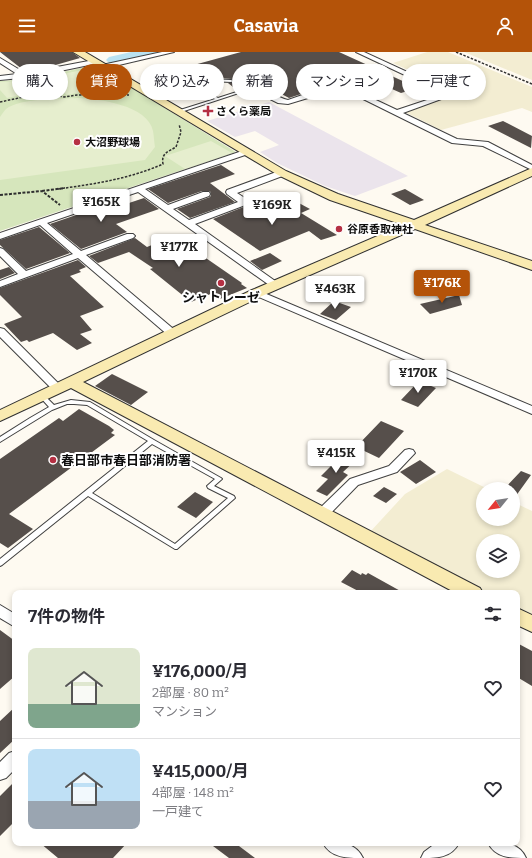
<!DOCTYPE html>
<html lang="ja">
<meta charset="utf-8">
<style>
body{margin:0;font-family:Bitter,"Noto Sans JP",serif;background:#f2f2f3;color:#2b2b33;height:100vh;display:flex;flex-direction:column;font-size:15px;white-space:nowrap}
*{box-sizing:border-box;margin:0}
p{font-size:13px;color:#7c7c81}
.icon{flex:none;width:22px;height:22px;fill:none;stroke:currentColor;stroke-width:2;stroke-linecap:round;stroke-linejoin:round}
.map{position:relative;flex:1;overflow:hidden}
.side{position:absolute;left:12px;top:538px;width:508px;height:256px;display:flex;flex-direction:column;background:#fff;border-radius:8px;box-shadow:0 2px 6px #0003}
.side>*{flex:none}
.hud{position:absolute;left:12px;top:12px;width:508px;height:36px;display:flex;gap:8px}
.needle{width:26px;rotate:240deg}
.fabs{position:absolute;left:476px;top:430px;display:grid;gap:8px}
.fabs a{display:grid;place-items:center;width:44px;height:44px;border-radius:50%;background:#fff;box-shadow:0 2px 6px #0003;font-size:20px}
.price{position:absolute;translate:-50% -34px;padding:0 9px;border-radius:4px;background:#fff;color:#222;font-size:13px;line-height:26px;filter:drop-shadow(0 1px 2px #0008)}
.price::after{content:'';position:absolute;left:50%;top:24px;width:12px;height:9px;margin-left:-6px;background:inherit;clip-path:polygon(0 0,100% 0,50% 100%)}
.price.active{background:#b45309;color:#fff}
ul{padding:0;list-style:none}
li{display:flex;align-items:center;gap:12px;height:100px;padding:0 16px}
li+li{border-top:1px solid #e1e1e2}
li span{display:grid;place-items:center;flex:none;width:112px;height:80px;border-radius:8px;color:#555}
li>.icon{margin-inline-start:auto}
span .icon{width:48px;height:48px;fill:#fffc;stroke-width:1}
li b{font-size:17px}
h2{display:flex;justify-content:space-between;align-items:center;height:48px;padding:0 16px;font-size:17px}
.chip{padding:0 14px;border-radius:18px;background:#fff;box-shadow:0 2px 6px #0003;font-size:14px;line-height:36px}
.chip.active{background:#b45309;color:#fff}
header{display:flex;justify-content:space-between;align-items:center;height:52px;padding:0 16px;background:#b45309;color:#fff;font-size:18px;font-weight:700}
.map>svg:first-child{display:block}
.industrial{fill:#ebe4ec}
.farmland{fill:#f3edd2;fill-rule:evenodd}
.green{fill:#d6e6bc}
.pitch{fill:#e6eece}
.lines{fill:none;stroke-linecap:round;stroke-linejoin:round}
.river{fill:#b9e2f2;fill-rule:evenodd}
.building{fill:#564f4b}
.lane-casing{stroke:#414141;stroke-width:2}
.street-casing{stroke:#414141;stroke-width:2}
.secondary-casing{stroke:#303030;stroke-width:2}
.path-far1{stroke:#303030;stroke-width:1.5;stroke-dasharray:2.5 1.5;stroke-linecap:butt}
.path{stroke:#303030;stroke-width:2;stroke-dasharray:3 1.5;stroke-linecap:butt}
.lane{fill:#fff;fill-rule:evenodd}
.street{fill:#fff;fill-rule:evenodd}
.secondary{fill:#f9eab1;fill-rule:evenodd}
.poi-dot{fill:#b53043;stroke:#fff;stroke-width:1.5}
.labels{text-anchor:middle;stroke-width:4;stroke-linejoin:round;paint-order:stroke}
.far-poi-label{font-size:11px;font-weight:bold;fill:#0e0e0e;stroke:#fff;text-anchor:start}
.poi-label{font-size:13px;font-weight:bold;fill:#0e0e0e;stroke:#fff}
</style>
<header><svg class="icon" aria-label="menu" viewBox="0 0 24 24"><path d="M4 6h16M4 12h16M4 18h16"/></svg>Casavia<svg class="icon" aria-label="person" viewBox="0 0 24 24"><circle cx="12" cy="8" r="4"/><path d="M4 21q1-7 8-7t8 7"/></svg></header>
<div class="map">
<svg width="532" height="806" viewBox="0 0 532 806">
<rect width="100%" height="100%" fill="#fefaf1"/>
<path class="industrial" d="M 269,50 L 408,124 L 355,144 L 325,134 L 277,111 L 260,100 L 279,93 L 255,79 L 235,85 L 207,69 Z"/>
<path class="farmland" d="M 427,0 L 448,0 L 532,35 L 532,60 L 522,56 L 441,78 L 405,60 L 458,41 L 393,11 Z
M 464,0 L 532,0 L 532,28 Z
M 447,417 L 488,437 L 483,437 L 483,467 L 513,467 L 513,450 L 532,459 L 532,564 L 517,557 L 517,541 L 487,541 L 370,480 L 405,442 ZM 483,489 L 513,489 L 513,519 L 483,519 Z"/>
<path class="green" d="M 95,13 L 236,100 L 0,179 L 0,29 L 30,27 Z"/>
<path class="pitch" d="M 93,16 L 99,17 L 122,31 L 67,43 L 58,35 L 7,46 L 0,38 L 0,30 L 32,28 Z
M 78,46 C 99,47 148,53 153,79 C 154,84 154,90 155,95 L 145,108 L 0,128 L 0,65 C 2,62 4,59 6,57 C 20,46 60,47 78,46 Z
M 211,89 L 232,101 L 185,117 L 165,104 Z"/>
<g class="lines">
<path class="river" d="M 131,0 L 161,0 L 158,3 L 114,13 L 109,11 L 106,8 L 109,5 Z"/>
</g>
<path class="building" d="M 0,0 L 72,0 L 80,6 L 45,16 L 40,12 L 22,17 Z
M 241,0 L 339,0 L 418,36 L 401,41 L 367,26 L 355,30 L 349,27 L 334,31 L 289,46 L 255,28 L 247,31 L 242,30 L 240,32 L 233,35 L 228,31 L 234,30 L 232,27 L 219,26 L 214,23 L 183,16 Z
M 503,69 L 532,84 L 531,96 L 488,74 Z
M 221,113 L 235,122 L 210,131 L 235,150 L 190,166 L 177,157 L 210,145 L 211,143 L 210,139 L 202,139 L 168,151 L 148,137 Z
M 405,137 L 424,148 L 410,153 L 391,142 Z
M 144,146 L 159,157 L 116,172 L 127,180 L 81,197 L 50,172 L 111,151 L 117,155 Z
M 297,150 L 310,157 L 301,161 L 337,183 L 321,188 L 309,179 L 260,199 L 213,167 L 246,154 L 260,164 Z
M 39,175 L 70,201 L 26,217 L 0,193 L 0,188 Z
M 174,184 L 242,231 L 241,232 L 247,236 L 220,247 L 213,241 L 191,250 L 150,217 L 153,216 L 129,200 L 98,211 L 89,204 L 135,186 L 147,195 Z
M 270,201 L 282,209 L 262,218 L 250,209 Z
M 78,208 L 86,215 L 79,218 L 81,220 L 70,224 L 104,255 L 80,264 L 92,278 L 80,282 L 92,291 L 77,298 L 53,281 L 29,290 L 27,288 L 21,290 L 4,272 L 22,265 L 0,243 L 0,236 Z
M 9,215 L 15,221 L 0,227 L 0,218 Z
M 459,243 L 462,253 L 430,262 L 420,252 Z
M 334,249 L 351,255 L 336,268 L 320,262 Z
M 112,322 L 148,340 L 131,353 L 95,334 Z
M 419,329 L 436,336 L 418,355 L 401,348 Z
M 79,357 L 109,374 L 114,378 L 111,381 L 115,383 L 9,462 L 33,477 L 8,496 L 0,491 L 0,407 L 59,366 L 63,369 Z
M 381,369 L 404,379 L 379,406 L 356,395 Z
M 345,400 L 358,406 L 343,420 L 348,423 L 327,444 L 316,439 L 328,427 L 321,424 Z
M 420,408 L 436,420 L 416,432 L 400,420 Z
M 521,419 L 531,423 L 513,448 L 513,437 L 505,436 Z
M 384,435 L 397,442 L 386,451 L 373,444 Z
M 195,440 L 213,450 L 196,466 L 177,455 Z
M 352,518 L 361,523 L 362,521 L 366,523 L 368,521 L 404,541 L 362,541 L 341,530 Z
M 0,578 L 15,589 L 15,624 L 0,637 Z
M 517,591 L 532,599 L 532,634 L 517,625 Z
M 15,655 L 15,687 L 0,701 L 0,669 Z
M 15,729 L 15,769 L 0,784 L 0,744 Z
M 40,791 L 127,791 L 113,806 L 58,806 Z
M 209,791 L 235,791 L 255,806 L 229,806 Z"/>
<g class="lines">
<defs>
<path id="lane" d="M 210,27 L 231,28 L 233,29 L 231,30 L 210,29 L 195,33 L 218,46 L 249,36 L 242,33 L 242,31 L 244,31 L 254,36 L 178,61 L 176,60 L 177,59 L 215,47 L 192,34 L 153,46 L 150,45 Z
M 42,342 L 44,343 L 54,353 L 71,348 L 90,350 L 154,388 L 221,426 L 222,427 L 214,434 L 234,444 L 235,446 L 177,497 L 175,497 L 88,444 L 2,513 L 0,514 L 0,507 L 148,389 L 87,353 L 74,352 L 67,352 L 52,358 L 0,390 L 0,385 L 30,366 L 49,355 L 39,344 ZM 152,392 L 215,427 L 207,434 L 208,436 L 228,446 L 175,492 L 92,441 Z"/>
<path id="street" d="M 162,0 L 174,0 L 102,17 L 99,15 L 102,13 Z
M 356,0 L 364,0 L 455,42 L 403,61 L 457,87 L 488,90 L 532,113 L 532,118 L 483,94 L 452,91 L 341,36 L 288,52 L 278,51 L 248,36 C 258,29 276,46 288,48 L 334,32 L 342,32 L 397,58 L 445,42 Z
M 0,6 L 25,21 L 94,8 L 97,10 L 94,12 L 31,25 L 0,28 L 0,24 L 17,22 L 0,11 Z
M 245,98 L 249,100 L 248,102 L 145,137 L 168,153 L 203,140 L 209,140 L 210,142 L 209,144 L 173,157 L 189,168 L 238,150 L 227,142 L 226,140 L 227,138 L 279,119 L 285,119 L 286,121 L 285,123 L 237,141 L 248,148 L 249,150 L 248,152 L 195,172 L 278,231 L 280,233 L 278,235 L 272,235 L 138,140 L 47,171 L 81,199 L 127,182 L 133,182 L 135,184 L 133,186 L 86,203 L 177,280 L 178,282 L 177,284 L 169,284 L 78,206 L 0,235 L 0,229 L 18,222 L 0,204 L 0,196 L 3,197 L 26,219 L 73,202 L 40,173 L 0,187 L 0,181 Z
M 257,238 L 532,354 L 532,362 L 254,243 L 252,241 L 254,239 Z
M 0,276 L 4,277 L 64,337 L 62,339 L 54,339 L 0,285 Z
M 409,397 L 413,398 L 415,401 L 397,420 L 358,433 L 327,465 L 322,467 L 317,465 L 316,462 L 317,459 L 350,427 L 389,414 L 405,398 Z
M 0,553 L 15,562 L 15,575 L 0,566 Z
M 15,699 L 15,717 L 6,726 L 0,728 L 0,710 L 9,701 Z
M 323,791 C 339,791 355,789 363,806 C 347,806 331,806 323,791 Z
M 436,791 L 459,791 C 451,806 437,806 421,806 L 424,800 Z
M 488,791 C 504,791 519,790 526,806 C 510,806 496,806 488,791 Z"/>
<path id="secondary" d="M 73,0 L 85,0 L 286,119 L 338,142 L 414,168 L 532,116 L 532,124 L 425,173 L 532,209 L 532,218 L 415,177 L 262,244 L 83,330 L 480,536 L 483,541 L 456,541 L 71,336 L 0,369 L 0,358 L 252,238 L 403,173 L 330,148 L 278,123 Z
M 517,556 L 532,563 L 532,580 L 517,573 Z"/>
</defs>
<use href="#lane" class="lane-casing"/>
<use href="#street" class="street-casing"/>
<use href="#secondary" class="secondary-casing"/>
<path class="path-far1" d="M 456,0 L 532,32
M 0,50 L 28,44 L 53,43 L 64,45 L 77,43 L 129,43
M 58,137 C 94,132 129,127 163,112 C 161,101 168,100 176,95 L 181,80 L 179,72"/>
<path class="path" d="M 42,139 L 65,136
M 0,143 L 42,139 L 60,153"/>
<use href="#lane" class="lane"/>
<use href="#street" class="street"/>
<use href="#secondary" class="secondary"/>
</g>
<g class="poi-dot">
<path d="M206 53h4v4h4v4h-4v4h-4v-4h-4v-4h4z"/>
<circle cx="77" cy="90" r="4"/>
<circle cx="339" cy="177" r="4"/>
<circle cx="221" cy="231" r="4"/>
<circle cx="53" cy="408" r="4"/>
</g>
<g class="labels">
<g class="far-poi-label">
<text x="216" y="63">さくら薬局</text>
<text x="85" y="94">大沼野球場</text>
<text x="347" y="181">谷原香取神社</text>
</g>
<g class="poi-label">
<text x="221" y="250">シャトレーゼ</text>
<text x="61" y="413" text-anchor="start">春日部市春日部消防署</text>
</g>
</g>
</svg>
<div class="fabs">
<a><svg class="needle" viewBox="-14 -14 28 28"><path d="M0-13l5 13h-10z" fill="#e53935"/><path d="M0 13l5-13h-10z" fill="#7c7c81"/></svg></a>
<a><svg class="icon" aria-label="layers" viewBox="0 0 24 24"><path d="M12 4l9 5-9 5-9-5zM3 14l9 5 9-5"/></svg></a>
</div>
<b class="price" style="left:101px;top:171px">¥165K</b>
<b class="price" style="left:272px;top:174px">¥169K</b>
<b class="price" style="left:179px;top:216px">¥177K</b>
<b class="price active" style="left:442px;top:252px">¥176K</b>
<b class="price" style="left:335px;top:258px">¥463K</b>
<b class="price" style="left:418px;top:342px">¥170K</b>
<b class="price" style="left:336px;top:422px">¥415K</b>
<div class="hud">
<a class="chip">購入</a>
<a class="chip active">賃貸</a>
<a class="chip">絞り込み</a>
<a class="chip">新着</a>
<a class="chip">マンション</a>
<a class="chip">一戸建て</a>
</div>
<section class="side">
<h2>7件の物件<svg class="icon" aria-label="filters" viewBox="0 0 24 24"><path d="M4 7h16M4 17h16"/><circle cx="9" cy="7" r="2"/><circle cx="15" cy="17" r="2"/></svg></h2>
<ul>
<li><span style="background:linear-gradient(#dfe7d0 70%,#7fa58c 0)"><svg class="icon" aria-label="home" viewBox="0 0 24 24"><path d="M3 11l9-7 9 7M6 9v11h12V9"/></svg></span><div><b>¥176,000/月</b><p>2部屋 · 80 m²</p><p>マンション</p></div><svg class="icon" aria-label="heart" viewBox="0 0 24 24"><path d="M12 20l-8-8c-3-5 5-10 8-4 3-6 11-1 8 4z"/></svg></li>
<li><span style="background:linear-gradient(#bfe0f5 65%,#9aa5b1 0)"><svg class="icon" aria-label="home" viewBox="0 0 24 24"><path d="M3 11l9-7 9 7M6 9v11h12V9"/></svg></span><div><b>¥415,000/月</b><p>4部屋 · 148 m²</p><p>一戸建て</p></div><svg class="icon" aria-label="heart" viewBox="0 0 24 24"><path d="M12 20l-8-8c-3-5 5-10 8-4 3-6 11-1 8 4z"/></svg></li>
</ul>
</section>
</div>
